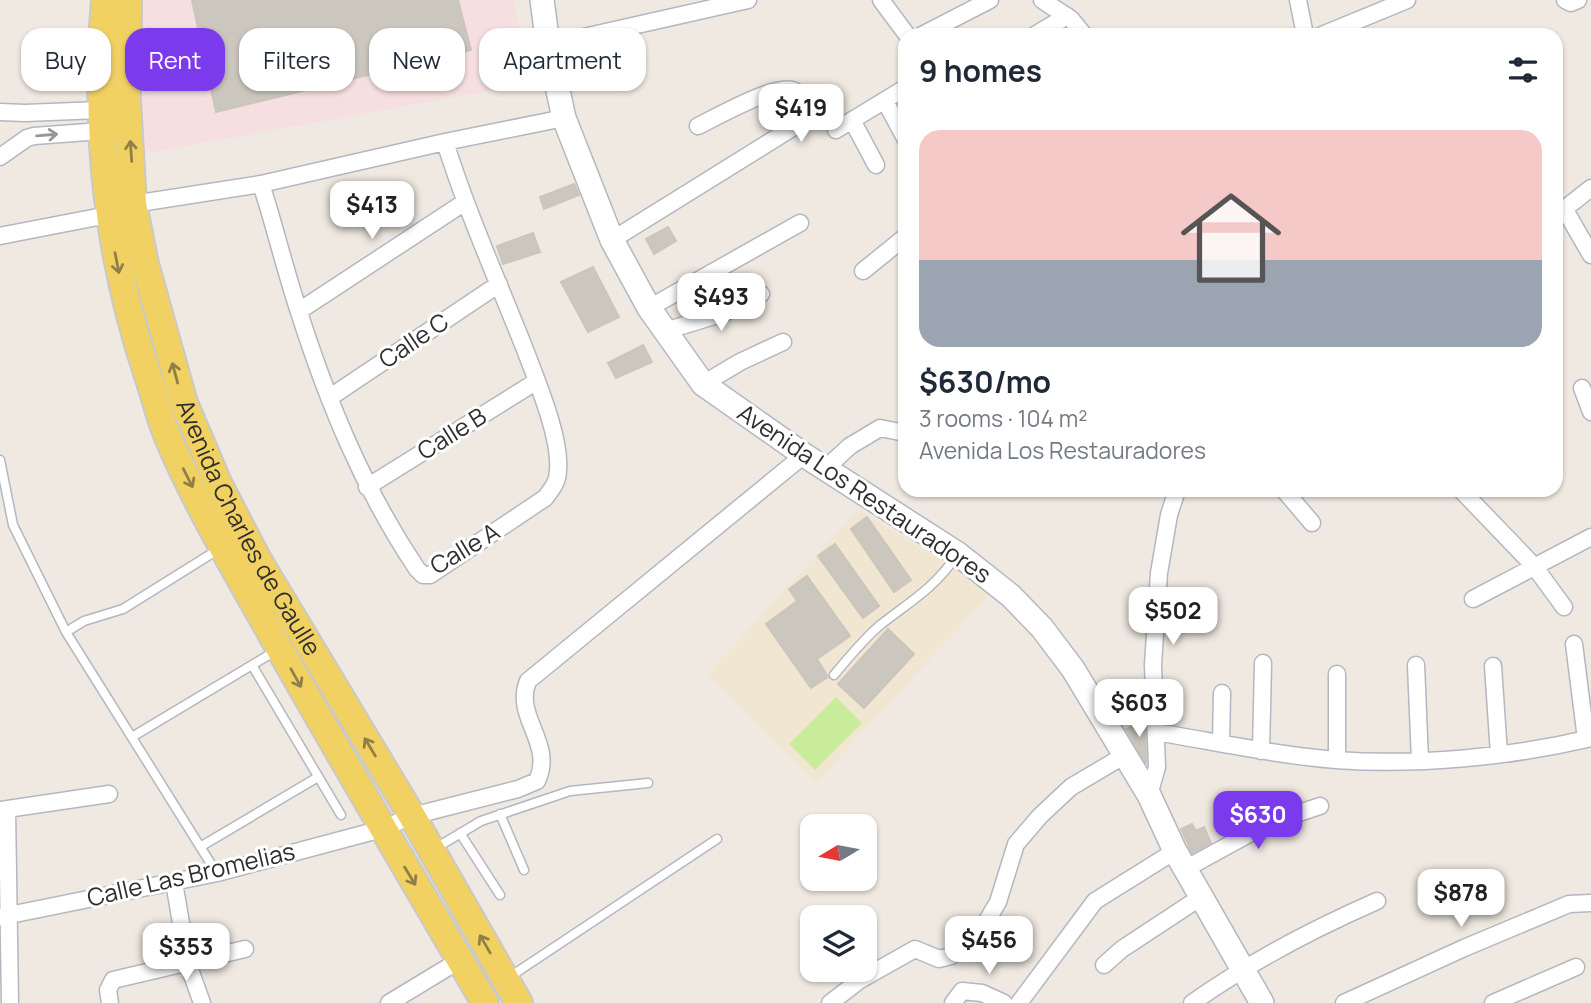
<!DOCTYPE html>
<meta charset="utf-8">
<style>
body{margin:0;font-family:Manrope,sans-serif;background:#f2f2f3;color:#1f2937;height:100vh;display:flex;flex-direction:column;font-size:26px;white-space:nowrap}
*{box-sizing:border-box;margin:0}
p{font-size:23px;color:#747a83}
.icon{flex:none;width:38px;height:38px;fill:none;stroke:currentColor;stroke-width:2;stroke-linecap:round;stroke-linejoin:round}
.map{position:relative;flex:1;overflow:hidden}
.panel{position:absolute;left:898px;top:28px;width:665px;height:469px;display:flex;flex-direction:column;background:#fff;border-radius:21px;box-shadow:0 2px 5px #0004}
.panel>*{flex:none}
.top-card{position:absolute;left:21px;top:28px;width:665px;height:63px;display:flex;gap:14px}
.needle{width:46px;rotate:260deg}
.buttons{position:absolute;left:800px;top:814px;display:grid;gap:14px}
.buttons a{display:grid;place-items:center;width:77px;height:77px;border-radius:14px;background:#fff;box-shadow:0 2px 5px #0004;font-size:35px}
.price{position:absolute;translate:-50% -60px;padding:0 16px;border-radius:14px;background:#fff;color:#222;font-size:23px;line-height:46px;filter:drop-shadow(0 2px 4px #0008)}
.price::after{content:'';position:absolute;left:50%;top:42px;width:21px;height:16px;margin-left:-10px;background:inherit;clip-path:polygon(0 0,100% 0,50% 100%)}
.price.current{background:#7c3aed;color:#fff}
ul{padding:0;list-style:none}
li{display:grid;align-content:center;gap:14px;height:371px;padding:0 21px}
li span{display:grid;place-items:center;height:217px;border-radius:21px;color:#555}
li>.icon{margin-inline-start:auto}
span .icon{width:126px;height:126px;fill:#fffc;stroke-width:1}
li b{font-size:30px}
h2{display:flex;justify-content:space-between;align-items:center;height:84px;padding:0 21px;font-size:30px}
.pill{padding:0 24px;border-radius:21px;background:#fff;box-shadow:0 2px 5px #0004;font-size:24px;line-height:63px}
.pill.current{background:#7c3aed;color:#fff}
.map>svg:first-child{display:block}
.education{fill:#f0e6d1}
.medical{fill:#f5dfe0}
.pitch{fill:#c9ec9a}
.building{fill:#cbc7bf;stroke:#cbc5ba;stroke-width:2}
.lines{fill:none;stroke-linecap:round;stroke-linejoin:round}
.lane-casing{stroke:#b4b7c1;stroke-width:11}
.street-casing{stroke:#b4b7c1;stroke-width:19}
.secondary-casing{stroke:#b4b7c1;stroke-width:26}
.primary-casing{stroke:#c9c9c9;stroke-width:30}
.lane{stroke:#fff;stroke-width:8}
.street{stroke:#fff;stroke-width:16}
.secondary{stroke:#fff;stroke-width:23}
.primary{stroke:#f2d163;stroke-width:26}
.oneway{stroke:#969696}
.oneway2{stroke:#908048}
.labels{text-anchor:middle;stroke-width:6;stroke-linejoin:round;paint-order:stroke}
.street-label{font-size:24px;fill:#2e2e2e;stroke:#fff}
</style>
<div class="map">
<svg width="1591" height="1003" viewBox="0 0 1591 1003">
<rect width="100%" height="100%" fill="#efe9e1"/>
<path class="education" d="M 858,510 L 960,571 L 990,594 L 816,783 L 708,674 Z"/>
<path class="medical" d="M 140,0 L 514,0 L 527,84 L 131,156 Z"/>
<path class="pitch" d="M 836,697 L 862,723 L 815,770 L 789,744 Z"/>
<path class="building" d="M 192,0 L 458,0 L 471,50 L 216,112 Z
M 574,184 L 579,195 L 544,209 L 540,197 Z
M 668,227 L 676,241 L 654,254 L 646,239 Z
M 533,233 L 540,252 L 503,264 L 497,246 Z
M 593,267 L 619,317 L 588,332 L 561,282 Z
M 643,345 L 652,362 L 616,378 L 608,363 Z
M 867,517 L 911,580 L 894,592 L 851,529 Z
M 835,544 L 879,606 L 863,618 L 818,556 Z
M 807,576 L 850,636 L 817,659 L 828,677 L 811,688 L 766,624 L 797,601 L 789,589 Z
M 888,629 L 914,654 L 864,708 L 838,684 Z
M 1145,723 L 1146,764 L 1126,729 Z
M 1192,824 L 1196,831 L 1204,827 L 1211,843 L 1192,853 L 1181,829 Z"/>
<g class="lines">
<defs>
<path id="lane" d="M 0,460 L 13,525 L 66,632 L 216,872
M 66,632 L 84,621 L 123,609 L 219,549
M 252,665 L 341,815
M 834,675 C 848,658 862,641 879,626 C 908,603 935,588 956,556
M 132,737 L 277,650
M 500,814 L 524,870
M 460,833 L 500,895
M 200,847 L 318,777
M 434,849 L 481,821 L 570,791 L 648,783
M 508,978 L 717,839"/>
<path id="street" d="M 881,0 L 907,35
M 1042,0 L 1071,19 L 1084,35
M 1298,0 L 1305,35
M 1565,0 L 1571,3 L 1578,0
M 922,35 L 990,0
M 1035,35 L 1067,16
M 1322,35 L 1407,0
M 548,45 L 748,0
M 885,101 L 905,138
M 0,112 L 25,113 L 100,110
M 852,120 L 876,165
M 836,130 L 905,88
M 0,157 L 27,138 L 34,136 L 101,131
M 261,184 C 275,227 285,270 299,312 C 328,403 364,490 417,569 L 423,575 L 430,575 L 545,498 C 552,489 558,482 558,470 C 561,437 536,379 524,347 C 497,279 467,212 445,142
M 1565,210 L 1591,255
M 1558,214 L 1591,188
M 0,236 L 108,215 L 133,204 L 261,184 L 445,142 L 564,118
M 612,240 L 805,120 L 807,113 L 795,91 C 779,81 715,118 698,126
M 863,271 L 905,237
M 649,308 L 800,223
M 299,311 L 465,202
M 665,331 L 724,313 L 761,294
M 703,384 L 740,362 L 783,342
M 1582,388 L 1591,412
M 329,398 L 499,284
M 826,468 L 850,446 L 880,428 L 905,433
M 367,487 L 537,381
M 1284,490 L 1312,523
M 1461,490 L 1534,566 L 1564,607
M 1473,599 L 1591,537
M 1574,644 L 1586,739
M 1416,665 L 1420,761
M 1493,666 L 1499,754
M 1156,732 C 1216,742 1275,755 1336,760 C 1417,766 1511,757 1591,738
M 1221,743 L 1222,693
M 1261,751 L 1263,663
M 1337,760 L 1337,674
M 1149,795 L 1157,767 L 1153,665 L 1159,573 L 1169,515 L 1177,490
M 7,809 L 10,1003
M 0,810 L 109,794
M 1185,869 L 1269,823 L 1320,806
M 174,882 L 188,964 L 202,1003
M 0,917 L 217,873 L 382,829 L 412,816 L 518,789 L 537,781 C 555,743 513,717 528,681 L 804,455
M 1104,965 L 1122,949 L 1201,897
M 110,1003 L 108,990 L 113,980 L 245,949
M 389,1003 L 460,960
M 830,1003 L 860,980 L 915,949 L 939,959 L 951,956 L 968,944 L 982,929 L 998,902 L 1016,844 L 1040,816 L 1071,787 L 1125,755
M 953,1003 L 962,991 L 982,993 L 1004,1003
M 1019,1003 L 1095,901 L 1175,851
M 1192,1003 C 1250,962 1313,929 1377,901
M 1344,1003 L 1464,948 L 1569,904 L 1591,903
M 1493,1003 L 1576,967"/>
<path id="secondary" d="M 542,0 L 548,45 L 564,118 L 612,240 L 649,308 L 703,384 L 804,455 L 958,554 L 1011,596 L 1042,628 L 1073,669 L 1149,795 L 1175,851 L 1262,1003"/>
<g id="primary">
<path d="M 105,0 C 94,132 107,254 149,379 C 156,400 161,422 170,442 C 200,512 241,579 278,646 C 346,766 416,884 485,1003"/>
<path id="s1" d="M 128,0 L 127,101 L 133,204 L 145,264 L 184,403 L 219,485 L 258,560 L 412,816 L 519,1003"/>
</g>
</defs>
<use href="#lane" class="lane-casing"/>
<use href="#street" class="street-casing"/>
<use href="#secondary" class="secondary-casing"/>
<use href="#primary" class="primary-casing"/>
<use href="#lane" class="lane"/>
<use href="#street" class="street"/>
<use href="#secondary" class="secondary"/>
<use href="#primary" class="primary"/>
</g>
<defs><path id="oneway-shaft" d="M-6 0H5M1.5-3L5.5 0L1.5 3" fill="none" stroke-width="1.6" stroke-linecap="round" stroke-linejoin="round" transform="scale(1.75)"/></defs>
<use class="oneway" href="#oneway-shaft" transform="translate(47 135) rotate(-5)"/>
<g class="oneway2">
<use href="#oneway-shaft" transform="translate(131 151) rotate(-94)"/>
<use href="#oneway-shaft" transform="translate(117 263) rotate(79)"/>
<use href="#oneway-shaft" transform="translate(175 373) rotate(-105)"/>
<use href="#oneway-shaft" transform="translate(188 478) rotate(63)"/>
<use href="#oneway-shaft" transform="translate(296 678) rotate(61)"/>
<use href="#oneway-shaft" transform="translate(370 747) rotate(-121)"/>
<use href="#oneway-shaft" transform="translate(410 876) rotate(59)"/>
<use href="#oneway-shaft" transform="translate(485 944) rotate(-120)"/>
</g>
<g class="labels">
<g class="street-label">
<text transform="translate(414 341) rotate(-34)" y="8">Calle C</text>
<text transform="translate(452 434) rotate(-32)" y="8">Calle B</text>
<text transform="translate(864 494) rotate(34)" y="8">Avenida Los Restauradores</text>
<text dy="8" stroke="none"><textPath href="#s1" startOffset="550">Avenida Charles de Gaulle</textPath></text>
<text transform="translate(465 549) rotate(-31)" y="8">Calle A</text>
<text transform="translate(191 875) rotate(-13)" y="8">Calle Las Bromelias</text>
</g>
</g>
</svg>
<div class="buttons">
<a><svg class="needle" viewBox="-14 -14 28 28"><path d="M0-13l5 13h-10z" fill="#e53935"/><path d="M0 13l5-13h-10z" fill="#747a83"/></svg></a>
<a><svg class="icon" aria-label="layers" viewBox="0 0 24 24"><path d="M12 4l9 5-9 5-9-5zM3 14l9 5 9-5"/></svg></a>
</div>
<b class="price" style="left:801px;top:144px">$419</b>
<b class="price" style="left:372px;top:241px">$413</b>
<b class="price" style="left:721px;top:333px">$493</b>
<b class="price" style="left:1173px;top:647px">$502</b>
<b class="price" style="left:1139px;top:739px">$603</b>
<b class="price current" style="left:1258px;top:851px">$630</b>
<b class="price" style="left:1461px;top:929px">$878</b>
<b class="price" style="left:989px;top:976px">$456</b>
<b class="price" style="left:186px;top:983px">$353</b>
<div class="top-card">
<a class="pill">Buy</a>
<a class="pill current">Rent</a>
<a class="pill">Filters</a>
<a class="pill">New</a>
<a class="pill">Apartment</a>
</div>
<section class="panel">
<h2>9 homes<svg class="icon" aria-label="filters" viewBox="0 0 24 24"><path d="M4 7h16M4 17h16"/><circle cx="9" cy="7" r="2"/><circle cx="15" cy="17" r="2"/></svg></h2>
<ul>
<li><span style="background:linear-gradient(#f6c9c9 60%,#9aa5b1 0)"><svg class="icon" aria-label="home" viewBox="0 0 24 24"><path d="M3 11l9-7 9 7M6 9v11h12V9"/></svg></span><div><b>$630/mo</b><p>3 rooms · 104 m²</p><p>Avenida Los Restauradores</p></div></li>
</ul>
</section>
</div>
